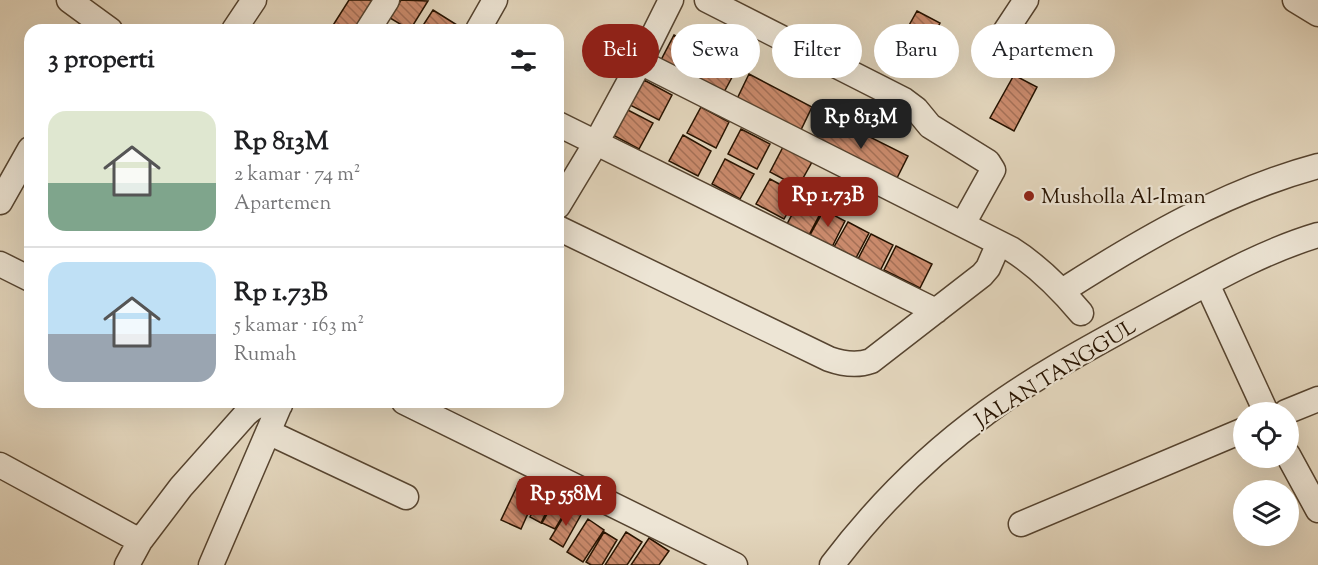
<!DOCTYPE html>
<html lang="id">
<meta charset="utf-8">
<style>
body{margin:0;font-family:"Sorts Mill Goudy",serif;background:#f6f6f6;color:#202124;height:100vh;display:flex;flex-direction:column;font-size:22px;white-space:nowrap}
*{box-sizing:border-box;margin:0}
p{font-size:20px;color:#757577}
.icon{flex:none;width:33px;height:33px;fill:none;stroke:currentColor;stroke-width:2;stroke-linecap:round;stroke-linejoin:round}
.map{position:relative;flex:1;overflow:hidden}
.details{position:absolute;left:24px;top:24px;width:540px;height:384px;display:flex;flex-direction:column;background:#fff;border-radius:18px;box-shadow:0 6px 24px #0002}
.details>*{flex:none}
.hud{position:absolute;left:582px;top:24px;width:570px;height:54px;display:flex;gap:12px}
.tools{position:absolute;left:1233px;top:402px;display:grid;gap:12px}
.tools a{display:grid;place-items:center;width:66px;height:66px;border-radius:50%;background:#fff;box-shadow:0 6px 24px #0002;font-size:30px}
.price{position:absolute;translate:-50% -51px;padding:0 14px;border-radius:12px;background:#8f2418;color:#fff;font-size:20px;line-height:39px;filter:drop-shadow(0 2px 3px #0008)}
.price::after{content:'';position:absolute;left:50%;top:36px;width:18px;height:14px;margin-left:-9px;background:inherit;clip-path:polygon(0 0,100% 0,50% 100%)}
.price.on{background:#222;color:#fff}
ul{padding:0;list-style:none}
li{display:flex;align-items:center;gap:18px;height:150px;padding:0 24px}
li+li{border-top:2px solid #e0e0e0}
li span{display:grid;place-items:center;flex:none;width:168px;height:120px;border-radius:18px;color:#555}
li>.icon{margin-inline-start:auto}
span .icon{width:72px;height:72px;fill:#fffc;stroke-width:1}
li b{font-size:26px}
h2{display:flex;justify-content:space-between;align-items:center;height:72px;padding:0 24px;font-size:26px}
.chip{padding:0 21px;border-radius:27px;background:#fff;box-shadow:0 6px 24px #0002;font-size:21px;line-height:54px}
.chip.on{background:#8f2418;color:#fff}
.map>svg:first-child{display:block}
.building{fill:url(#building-back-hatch);stroke:#271300;stroke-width:1.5}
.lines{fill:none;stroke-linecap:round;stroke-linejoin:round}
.minor-casing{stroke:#564430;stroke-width:27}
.minor{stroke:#ede5d5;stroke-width:24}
.poi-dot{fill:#8f2418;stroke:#ede5d5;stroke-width:2}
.labels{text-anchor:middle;stroke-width:4.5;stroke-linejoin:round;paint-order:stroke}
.poi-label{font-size:21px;fill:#271300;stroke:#ede5d5;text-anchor:start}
.street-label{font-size:21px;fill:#271300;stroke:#ede5d5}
</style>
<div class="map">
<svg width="1318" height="565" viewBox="0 0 1318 565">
<defs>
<pattern id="building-back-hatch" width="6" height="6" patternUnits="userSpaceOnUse" patternTransform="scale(1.5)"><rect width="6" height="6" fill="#cb8b6d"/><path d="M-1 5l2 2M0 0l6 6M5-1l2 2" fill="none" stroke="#a57057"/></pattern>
</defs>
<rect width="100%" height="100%" fill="#e4d7be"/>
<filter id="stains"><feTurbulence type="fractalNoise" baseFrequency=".00333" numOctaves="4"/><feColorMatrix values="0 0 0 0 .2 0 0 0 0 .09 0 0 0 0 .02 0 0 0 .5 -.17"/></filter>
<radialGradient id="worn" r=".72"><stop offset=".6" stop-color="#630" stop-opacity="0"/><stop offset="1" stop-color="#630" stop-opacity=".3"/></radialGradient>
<path class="building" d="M 349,0 L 380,0 L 361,30 L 330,30 Z
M 401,0 L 428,1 L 410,30 L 390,18 Z
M 433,10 L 465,30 L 420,30 Z
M 917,11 L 940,23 L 917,66 L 893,54 Z
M 674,35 L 737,68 L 723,94 L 660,62 Z
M 749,74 L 812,107 L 799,134 L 736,101 Z
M 1014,75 L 1037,87 L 1014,131 L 990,118 Z
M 644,80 L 672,95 L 659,120 L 630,105 Z
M 701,107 L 729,122 L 716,148 L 687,133 Z
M 624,108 L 653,123 L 639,149 L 611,134 Z
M 828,116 L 908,156 L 894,184 L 814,142 Z
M 741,129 L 770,144 L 757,169 L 728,154 Z
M 683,135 L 711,151 L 698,176 L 669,161 Z
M 783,147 L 812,162 L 798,187 L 770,172 Z
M 725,159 L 754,174 L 740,199 L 712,184 Z
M 770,179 L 798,194 L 784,219 L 756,204 Z
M 801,198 L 822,210 L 809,235 L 787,224 Z
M 824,210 L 845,221 L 832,247 L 810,235 Z
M 848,222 L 869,233 L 856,258 L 834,247 Z
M 871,234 L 893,245 L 880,271 L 858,259 Z
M 896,246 L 932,264 L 920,288 L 884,270 Z
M 520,480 L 539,489 L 521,529 L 501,520 Z
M 541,495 L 552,500 L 541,523 L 530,517 Z
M 558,495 L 571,502 L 555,529 L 542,523 Z
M 570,506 L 582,513 L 563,547 L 550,539 Z
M 588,519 L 604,530 L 583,562 L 567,552 Z
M 604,532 L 617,540 L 602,565 L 591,565 L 586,562 Z
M 626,532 L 642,542 L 627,565 L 605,565 Z
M 649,538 L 669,551 L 659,565 L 631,565 Z"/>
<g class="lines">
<defs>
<path id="minor" d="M 69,0 L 110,30
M 707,0 L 904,100 L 916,109 L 930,126 L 988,162 L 993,170 L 963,224
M 1295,0 L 1318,14
M 234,30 L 254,0
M 368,30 L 387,0
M 478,30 L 495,0
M 989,56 L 1026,0
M 640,62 L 671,0
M 558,124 L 936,311
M 0,202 L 30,149
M 558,206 L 596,143 L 640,62 L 1011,249 C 1038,266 1060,288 1081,313
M 558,228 L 829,359 C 843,364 857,366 871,361 L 982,275 L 988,268 L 999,243
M 0,264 L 30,279
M 1207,284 L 1266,412
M 1062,291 C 1142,240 1225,191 1318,166
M 404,402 L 735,565
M 1286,412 L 1318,399
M 268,432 L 406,497
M 1288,455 L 1318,510
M 0,465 L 140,541 L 181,487 L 245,415 C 257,403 264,403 280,405
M 1021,524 L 1244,430
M 127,565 L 140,541
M 211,565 L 281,402
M 832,565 C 875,508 928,455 987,412 C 1040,373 1100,342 1158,310 C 1210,282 1261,252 1318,235"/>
</defs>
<use href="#minor" class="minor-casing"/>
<use href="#minor" class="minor"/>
</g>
<circle class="poi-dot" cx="1029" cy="196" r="6"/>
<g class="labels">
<g class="poi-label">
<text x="1041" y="203">Musholla Al-Iman</text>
</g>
<g class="street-label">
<text transform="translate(1055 373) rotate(-32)" y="7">JALAN TANGGUL</text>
</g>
</g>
<rect width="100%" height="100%" filter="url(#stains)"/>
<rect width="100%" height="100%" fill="url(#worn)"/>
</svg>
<div class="tools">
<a><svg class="icon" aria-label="locate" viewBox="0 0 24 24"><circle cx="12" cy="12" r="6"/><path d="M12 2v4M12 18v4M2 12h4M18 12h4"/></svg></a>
<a><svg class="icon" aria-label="layers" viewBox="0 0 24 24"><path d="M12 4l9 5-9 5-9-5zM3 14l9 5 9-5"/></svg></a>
</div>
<b class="price on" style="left:861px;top:150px">Rp 813M</b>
<b class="price" style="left:828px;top:228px">Rp 1.73B</b>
<b class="price" style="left:566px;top:527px">Rp 558M</b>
<div class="hud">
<a class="chip on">Beli</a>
<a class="chip">Sewa</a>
<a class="chip">Filter</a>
<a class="chip">Baru</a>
<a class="chip">Apartemen</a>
</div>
<section class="details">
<h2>3 properti<svg class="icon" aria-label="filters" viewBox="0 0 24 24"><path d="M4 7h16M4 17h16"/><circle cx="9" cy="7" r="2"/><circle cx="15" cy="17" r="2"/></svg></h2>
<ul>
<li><span style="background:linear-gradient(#dfe7d0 60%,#7fa58c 0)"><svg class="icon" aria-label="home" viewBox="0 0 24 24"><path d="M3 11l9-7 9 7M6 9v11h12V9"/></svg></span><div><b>Rp 813M</b><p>2 kamar · 74 m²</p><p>Apartemen</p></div></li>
<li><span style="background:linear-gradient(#bfe0f5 60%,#9aa5b1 0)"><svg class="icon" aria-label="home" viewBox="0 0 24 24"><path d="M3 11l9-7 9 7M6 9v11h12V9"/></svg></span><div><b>Rp 1.73B</b><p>5 kamar · 163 m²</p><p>Rumah</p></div></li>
</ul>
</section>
</div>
